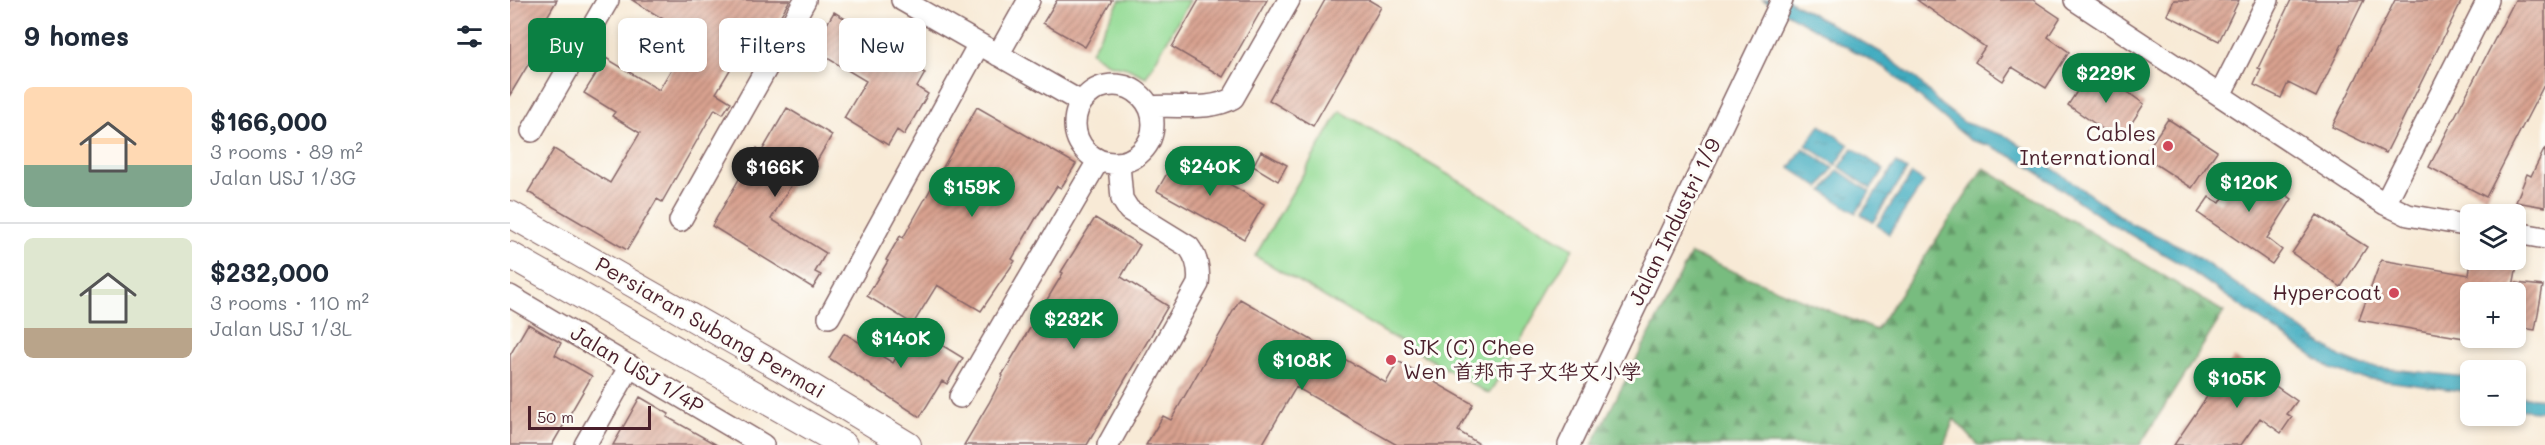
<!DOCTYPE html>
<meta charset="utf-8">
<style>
body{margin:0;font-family:Mali,"LXGW WenKai TC",sans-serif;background:#f6f6f7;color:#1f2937;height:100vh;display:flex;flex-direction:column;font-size:22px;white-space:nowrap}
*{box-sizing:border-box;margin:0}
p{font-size:20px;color:#747a83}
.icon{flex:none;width:33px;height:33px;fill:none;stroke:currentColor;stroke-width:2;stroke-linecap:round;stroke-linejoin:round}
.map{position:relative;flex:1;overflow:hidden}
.sheet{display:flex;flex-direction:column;background:#fff;width:510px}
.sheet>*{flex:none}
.top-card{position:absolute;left:18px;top:18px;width:570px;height:54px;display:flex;gap:12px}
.tools{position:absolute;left:1950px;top:204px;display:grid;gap:12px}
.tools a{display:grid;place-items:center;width:66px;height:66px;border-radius:9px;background:#fff;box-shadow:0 3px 9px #0003;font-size:30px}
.scale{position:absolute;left:18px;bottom:15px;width:123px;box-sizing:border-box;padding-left:6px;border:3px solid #4a1f2b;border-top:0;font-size:16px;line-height:21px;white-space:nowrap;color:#4a1f2b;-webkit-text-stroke:4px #fdfcf7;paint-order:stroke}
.price{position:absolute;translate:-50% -51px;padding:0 14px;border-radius:21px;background:#0b8043;color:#fff;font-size:20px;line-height:39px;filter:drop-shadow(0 2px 3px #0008)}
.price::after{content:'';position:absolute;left:50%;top:36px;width:18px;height:14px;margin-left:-9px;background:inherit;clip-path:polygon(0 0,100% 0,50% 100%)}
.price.current{background:#222;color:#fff}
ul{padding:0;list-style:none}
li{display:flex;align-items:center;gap:18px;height:150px;padding:0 24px}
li+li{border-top:2px solid #e0e1e3}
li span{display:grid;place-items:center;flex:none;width:168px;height:120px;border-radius:9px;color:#555}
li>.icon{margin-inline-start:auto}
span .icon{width:72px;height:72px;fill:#fffc;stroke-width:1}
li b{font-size:26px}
h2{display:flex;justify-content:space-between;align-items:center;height:72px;padding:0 24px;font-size:26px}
.chip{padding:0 21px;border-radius:9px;background:#fff;box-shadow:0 3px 9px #0003;font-size:21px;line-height:54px}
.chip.current{background:#0b8043;color:#fff}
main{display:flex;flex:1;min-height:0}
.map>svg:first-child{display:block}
.forest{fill:url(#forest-firs);stroke:#616e55;stroke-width:1.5}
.park{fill:#95dc96;stroke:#707e60;stroke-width:1.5}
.water{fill:url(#water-ripples);stroke:#466676;stroke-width:1.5}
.building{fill:url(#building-hatch)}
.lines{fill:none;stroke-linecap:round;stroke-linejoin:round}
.minor-casing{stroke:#876667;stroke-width:24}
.major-casing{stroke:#876667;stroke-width:28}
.minor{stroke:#fff;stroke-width:21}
.major{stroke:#fff;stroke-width:26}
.poi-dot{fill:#d1495b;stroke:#fdfcf7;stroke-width:2}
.labels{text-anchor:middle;stroke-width:6;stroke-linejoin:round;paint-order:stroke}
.poi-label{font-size:21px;fill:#4a1f2b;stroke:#fdfcf7;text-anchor:end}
.street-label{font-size:21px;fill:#4a1f2b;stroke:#fdfcf7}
</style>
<main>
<section class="sheet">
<h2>9 homes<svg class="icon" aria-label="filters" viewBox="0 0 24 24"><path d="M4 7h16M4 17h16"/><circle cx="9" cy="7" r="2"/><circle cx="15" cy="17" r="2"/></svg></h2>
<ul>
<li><span style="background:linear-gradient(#ffd9b3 65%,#7fa58c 0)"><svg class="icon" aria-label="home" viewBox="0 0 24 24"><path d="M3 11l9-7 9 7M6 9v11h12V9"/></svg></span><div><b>$166,000</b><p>3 rooms · 89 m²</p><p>Jalan USJ 1/3G</p></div></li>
<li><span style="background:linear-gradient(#dfe7d0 75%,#b9a48a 0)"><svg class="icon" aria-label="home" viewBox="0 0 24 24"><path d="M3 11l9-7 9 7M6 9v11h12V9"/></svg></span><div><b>$232,000</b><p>3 rooms · 110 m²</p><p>Jalan USJ 1/3L</p></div></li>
</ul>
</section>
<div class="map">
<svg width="2035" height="445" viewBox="0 0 2035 445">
<defs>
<pattern id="forest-firs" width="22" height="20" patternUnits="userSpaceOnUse" patternTransform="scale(1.5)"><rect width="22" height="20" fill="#78bc7f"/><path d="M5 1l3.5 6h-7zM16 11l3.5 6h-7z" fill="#649868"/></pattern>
<pattern id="water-ripples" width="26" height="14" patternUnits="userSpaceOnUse" patternTransform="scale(1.5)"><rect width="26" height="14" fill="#41acc0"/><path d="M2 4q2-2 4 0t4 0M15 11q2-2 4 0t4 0" fill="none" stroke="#388b9c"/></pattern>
<pattern id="building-hatch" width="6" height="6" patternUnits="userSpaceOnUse" patternTransform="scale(1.5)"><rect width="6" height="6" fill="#d8a18f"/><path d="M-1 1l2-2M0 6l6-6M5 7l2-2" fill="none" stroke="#b18375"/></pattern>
</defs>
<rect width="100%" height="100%" fill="#fdfcf7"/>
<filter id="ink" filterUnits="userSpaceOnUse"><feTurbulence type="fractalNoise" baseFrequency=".0167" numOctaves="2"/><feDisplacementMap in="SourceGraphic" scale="12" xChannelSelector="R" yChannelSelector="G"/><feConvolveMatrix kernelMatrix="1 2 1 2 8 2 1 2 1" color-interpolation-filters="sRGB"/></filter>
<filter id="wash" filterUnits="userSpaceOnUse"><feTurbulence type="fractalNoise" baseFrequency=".008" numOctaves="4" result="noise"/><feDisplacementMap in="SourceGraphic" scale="24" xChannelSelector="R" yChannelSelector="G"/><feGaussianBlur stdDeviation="1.35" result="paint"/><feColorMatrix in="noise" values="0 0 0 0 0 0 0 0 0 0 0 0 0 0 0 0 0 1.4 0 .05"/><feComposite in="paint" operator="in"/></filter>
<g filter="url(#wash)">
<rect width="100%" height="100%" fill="#f8ead6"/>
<path class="forest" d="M 1474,168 L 1714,312 L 1630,445 L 1468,445 L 1444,419 L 1434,445 L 1082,445 L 1181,254 L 1366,330 Z"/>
<path class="park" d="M 610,0 L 680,0 L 636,77 L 617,68 L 599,64 L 581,52 Z
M 830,111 L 1063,248 L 979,394 L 745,256 Z"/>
<path class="water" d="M 1253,0 L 1278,0 L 1372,53 L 1409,81 L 1430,104 L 1455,123 L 1498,137 L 1622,224 L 1674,248 L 1831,357 L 1854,366 L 1956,377 L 1960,379 L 1960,394 L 1952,391 L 1845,377 L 1821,369 L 1669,263 L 1597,221 L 1511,161 L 1481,146 L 1460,140 L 1375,68 Z
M 1310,125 L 1339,145 L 1326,165 L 1296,145 Z
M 1293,148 L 1323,168 L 1310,188 L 1280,168 Z
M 1343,148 L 1374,170 L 1361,189 L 1330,167 Z
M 1386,163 L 1397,170 L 1363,222 L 1351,214 Z
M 1328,170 L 1360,192 L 1346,213 L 1313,191 Z
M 1402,174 L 1414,182 L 1379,234 L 1367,225 Z
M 2006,396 L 2035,399 L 2035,412 L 2006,409 Z"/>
<g id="blocks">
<path class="building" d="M 0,0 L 47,0 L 34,22 L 46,29 L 27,61 L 22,58 L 0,95 Z
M 122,0 L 280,0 L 266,23 L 258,18 L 232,61 L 227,58 L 206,93 L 221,102 L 213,114 L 205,109 L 152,202 L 147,199 L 117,250 L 18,192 L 44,149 L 100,183 L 130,133 L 102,116 L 105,112 L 74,93 L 96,58 L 149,90 L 181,36 Z
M 547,0 L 602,0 L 575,47 L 533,23 Z
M 689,0 L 757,0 L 713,77 L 662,47 Z
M 815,0 L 859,0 L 871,7 L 803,126 L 759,100 Z
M 1407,0 L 1523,0 L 1550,18 L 1538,37 L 1559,52 L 1536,88 L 1502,67 L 1493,81 L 1465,62 L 1475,47 Z
M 1664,0 L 1729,0 L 1709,41 L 1657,15 Z
M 1781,0 L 1854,0 L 1806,97 L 1778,83 L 1771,98 L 1744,85 L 1751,69 L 1748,68 Z
M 1885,0 L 1952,0 L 1876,153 L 1822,127 Z
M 2005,0 L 2035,0 L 2035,83 L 1976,197 L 1919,167 Z
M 324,12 L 376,44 L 373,48 L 415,73 L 407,87 L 418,94 L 394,135 L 387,130 L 378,145 L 334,118 L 356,81 L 302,49 Z
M 1583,67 L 1634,104 L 1610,141 L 1558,105 Z
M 467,107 L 566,164 L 551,188 L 547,186 L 526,218 L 502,259 L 505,261 L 471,311 L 427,285 L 403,324 L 357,296 L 378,261 L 376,260 L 390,236 L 393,238 Z
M 277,108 L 322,135 L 304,166 L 296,160 L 261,219 L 316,253 L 305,272 L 311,275 L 303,288 L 202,226 L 247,148 L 252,151 Z
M 1658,119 L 1707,151 L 1682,188 L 1633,156 Z
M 2035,148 L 2035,207 L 2006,202 L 2017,174 L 2021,176 Z
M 751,151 L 777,165 L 768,181 L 743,166 Z
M 668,154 L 754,204 L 734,239 L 647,191 Z
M 1733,166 L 1782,199 L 1757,238 L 1772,250 L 1762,264 L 1688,213 L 1699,197 L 1710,203 Z
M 1807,215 L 1857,247 L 1831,287 L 1782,253 Z
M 585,218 L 630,245 L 611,277 L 658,306 L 577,445 L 454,445 L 479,403 L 493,376 L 492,375 L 553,273 L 551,272 Z
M 1871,260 L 1959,275 L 1961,260 L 2008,260 L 2002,292 L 1960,292 L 1960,339 L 1849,320 Z
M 2006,283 L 2033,286 L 2025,330 L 2006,327 Z
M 730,299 L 876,383 L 888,361 L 963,404 L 948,431 L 971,445 L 887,445 L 786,387 L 752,445 L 636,445 L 653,416 L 661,420 Z
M 18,324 L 51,343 L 45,355 L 82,376 L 42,445 L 0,445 L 0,355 Z
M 404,328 L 453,358 L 437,384 L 432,381 L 410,417 L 319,358 L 334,333 L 383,363 Z
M 1724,357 L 1787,401 L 1777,414 L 1782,417 L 1771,433 L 1750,418 L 1731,445 L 1664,445 Z
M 130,397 L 159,414 L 157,417 L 207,445 L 103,445 Z"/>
</g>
</g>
<g filter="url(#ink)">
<use href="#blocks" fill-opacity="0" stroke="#876667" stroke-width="1.5"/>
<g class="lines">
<defs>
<path id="minor" d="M 392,0 L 571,102
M 1565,0 L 1875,204 L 1898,215 L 1960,226
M 488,55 L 519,0
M565 124a39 39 0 1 1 78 0a39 39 0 1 1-78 0Z
M 1710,95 L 1758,0
M 640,107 C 666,104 699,112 723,98 L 779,0
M 22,131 L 98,0
M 1875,204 L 1978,0
M 170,221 L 295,0
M 2006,233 L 2035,238
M 0,296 L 253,445
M 319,317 L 469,44
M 450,397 L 588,161
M 75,445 L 120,366
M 598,445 L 688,284 C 690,270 687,258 679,247 L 619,210 L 612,199 L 609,164
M 1059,445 L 1272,0"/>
<path id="major" d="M 0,214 L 269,367 L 398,445
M 0,255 L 334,445"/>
</defs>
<use href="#minor" class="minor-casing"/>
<use href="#major" class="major-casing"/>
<use href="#minor" class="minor"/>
<use href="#major" class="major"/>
</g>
</g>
<g class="poi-dot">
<circle cx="1658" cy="146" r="6"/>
<circle cx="1884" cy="293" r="6"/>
<circle cx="881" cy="360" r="6"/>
</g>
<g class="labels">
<g class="poi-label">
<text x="1646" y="141">Cables<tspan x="1646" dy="24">International</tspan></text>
<text x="1872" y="300">Hypercoat</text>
<text x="893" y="355" text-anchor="start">SJK (C) Chee<tspan x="893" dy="24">Wen 首邦市子文华文小学</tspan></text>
</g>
<g class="street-label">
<text transform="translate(1165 222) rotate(-64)" y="7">Jalan Industri 1/9</text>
<text transform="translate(200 328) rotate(30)" y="7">Persiaran Subang Permai</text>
<text transform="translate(127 370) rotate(31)" y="7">Jalan USJ 1/4P</text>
</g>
</g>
</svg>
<div class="tools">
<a><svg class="icon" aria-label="layers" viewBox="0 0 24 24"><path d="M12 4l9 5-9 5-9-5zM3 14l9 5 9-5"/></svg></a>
<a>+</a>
<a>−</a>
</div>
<div class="scale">50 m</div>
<b class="price" style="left:1596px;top:104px">$229K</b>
<b class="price" style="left:700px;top:197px">$240K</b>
<b class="price current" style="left:265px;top:198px">$166K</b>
<b class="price" style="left:1739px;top:213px">$120K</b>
<b class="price" style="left:462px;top:218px">$159K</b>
<b class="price" style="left:564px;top:350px">$232K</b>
<b class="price" style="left:391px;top:369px">$140K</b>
<b class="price" style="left:792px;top:391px">$108K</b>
<b class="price" style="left:1727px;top:409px">$105K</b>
<div class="top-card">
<a class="chip current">Buy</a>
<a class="chip">Rent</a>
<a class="chip">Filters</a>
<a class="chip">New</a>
</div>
</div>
</main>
